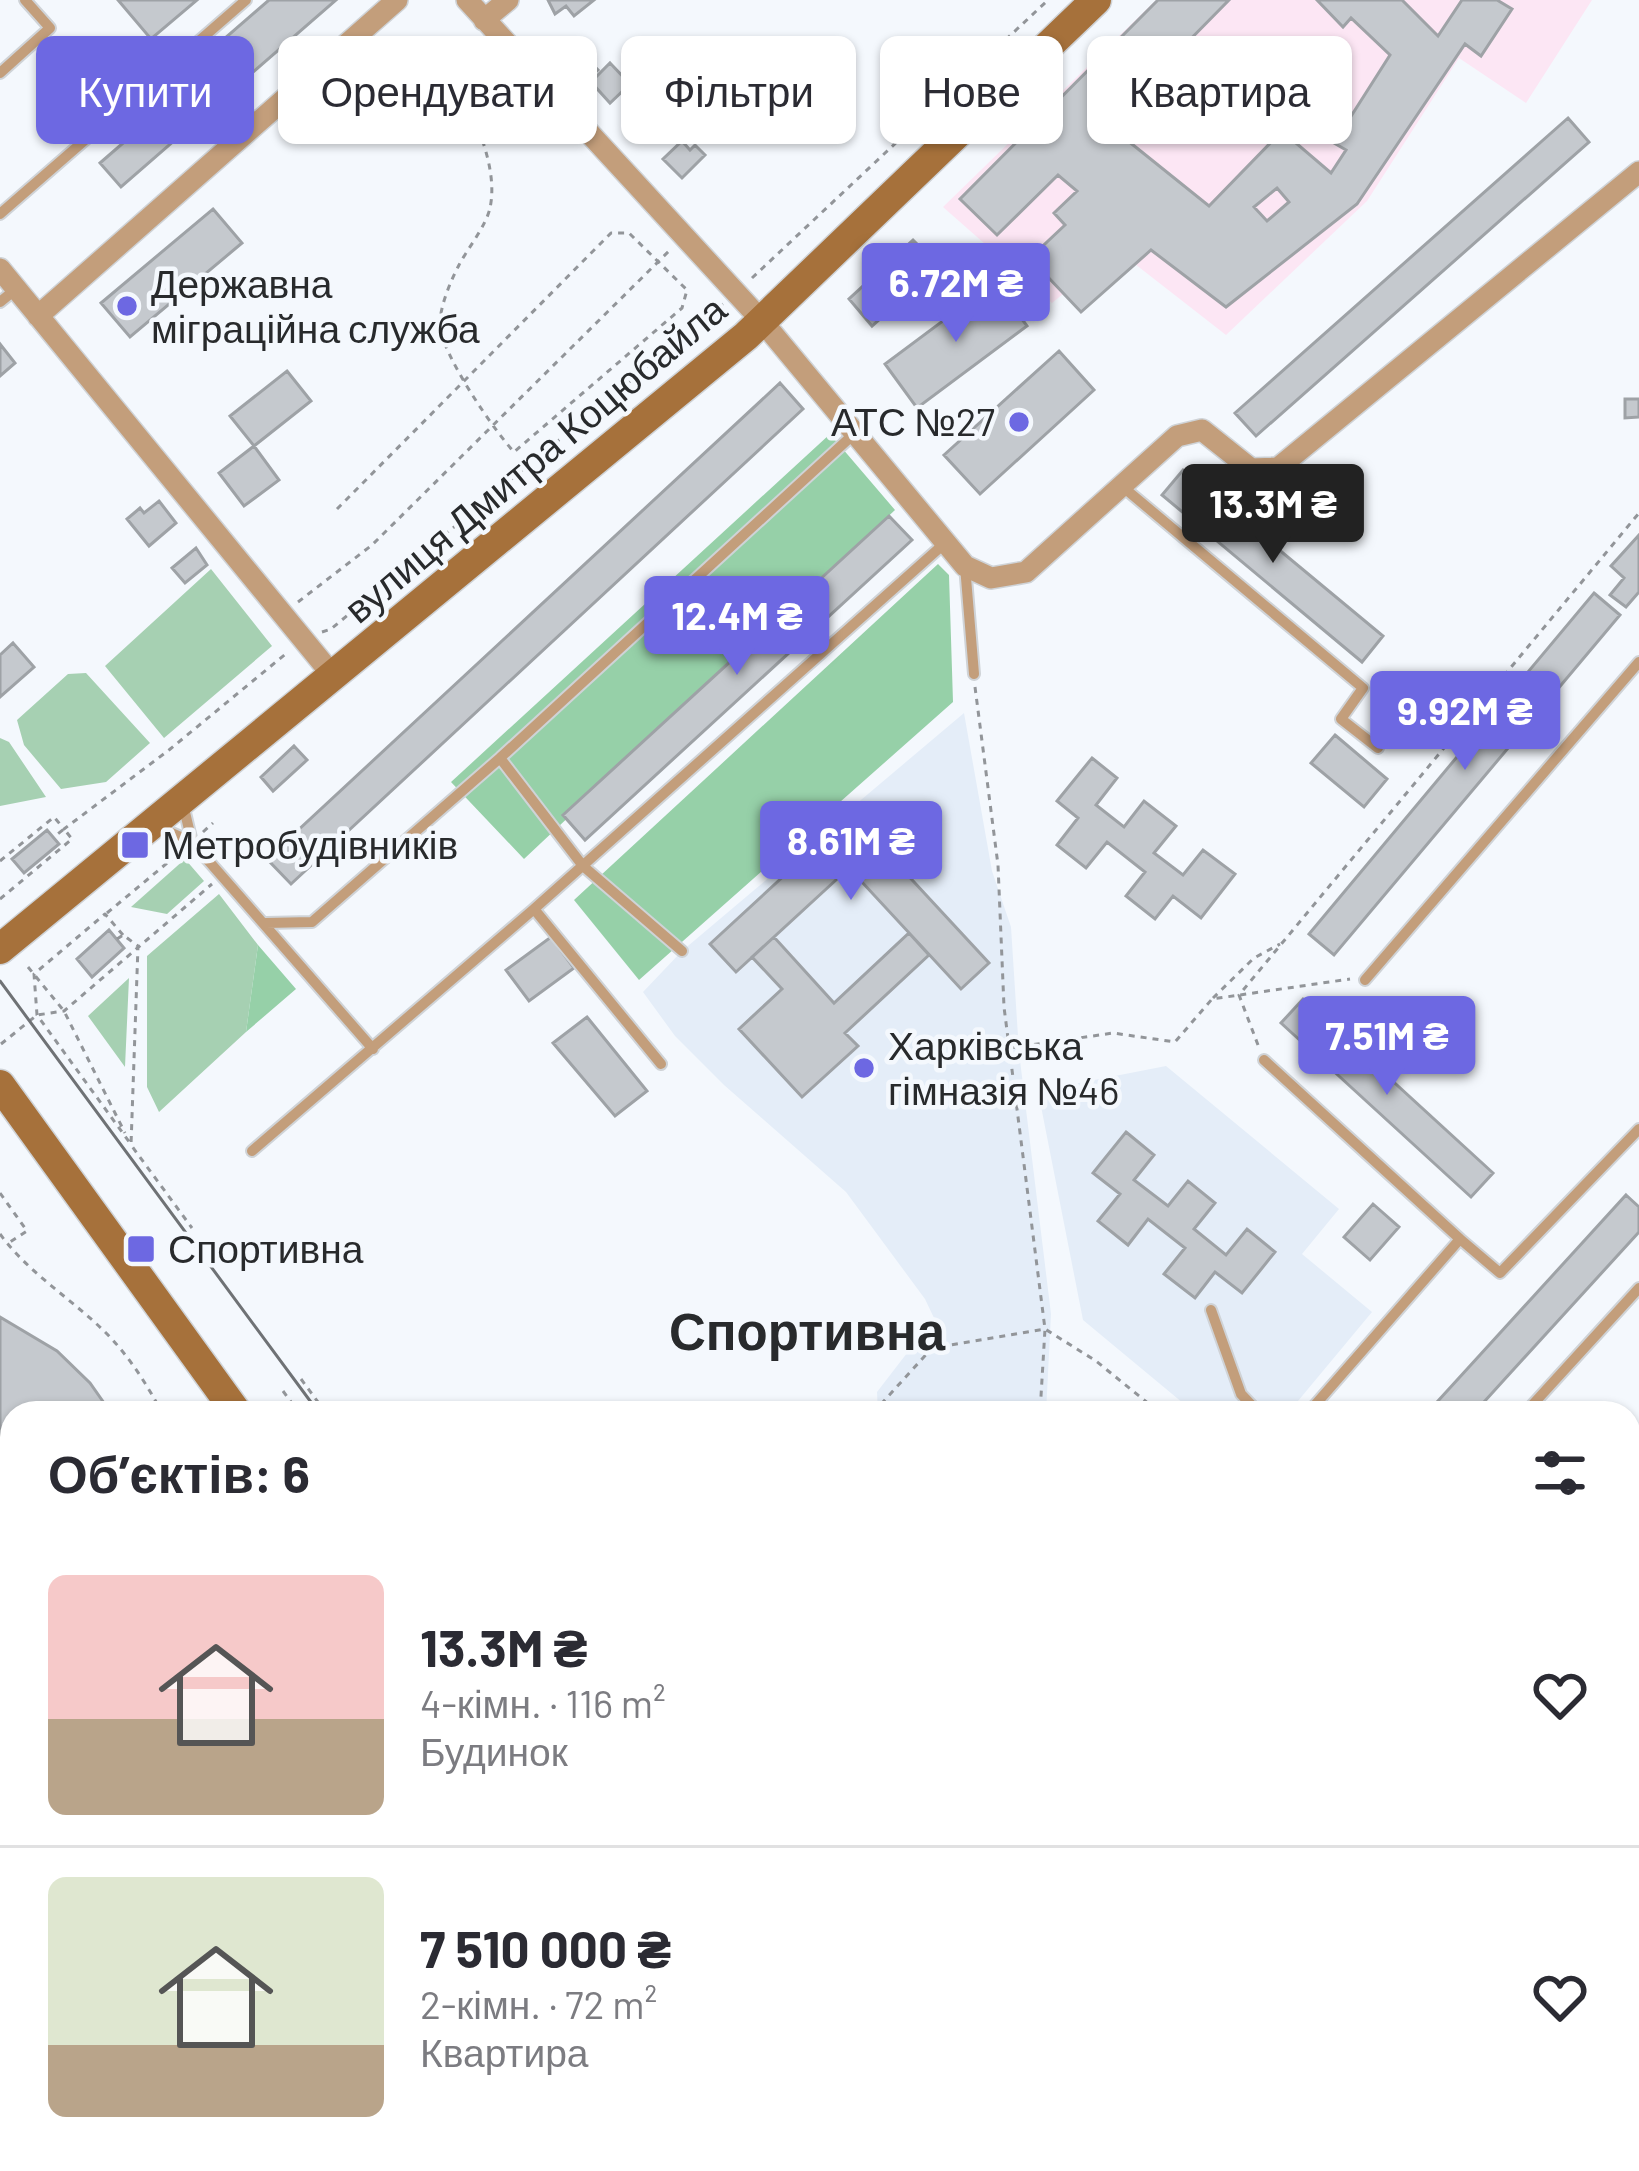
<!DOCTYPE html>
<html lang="uk">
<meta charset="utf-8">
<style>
body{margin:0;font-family:Barlow,sans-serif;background:#f7f7f7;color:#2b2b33;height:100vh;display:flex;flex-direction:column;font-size:45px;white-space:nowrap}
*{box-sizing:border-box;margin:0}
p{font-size:39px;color:#7c7c81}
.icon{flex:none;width:66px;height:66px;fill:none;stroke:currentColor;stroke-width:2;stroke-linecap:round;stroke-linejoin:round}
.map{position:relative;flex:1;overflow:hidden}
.panel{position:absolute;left:0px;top:1401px;width:1641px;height:771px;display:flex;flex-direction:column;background:#fff;border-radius:36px 36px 0 0;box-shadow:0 3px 9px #0004}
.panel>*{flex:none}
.hud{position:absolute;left:36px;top:36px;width:1569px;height:108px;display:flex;gap:24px}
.price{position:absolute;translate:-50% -102px;padding:0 27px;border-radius:12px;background:#6d68e2;color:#fff;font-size:39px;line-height:78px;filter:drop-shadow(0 3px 6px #0008)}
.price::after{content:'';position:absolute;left:50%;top:72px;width:36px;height:27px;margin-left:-18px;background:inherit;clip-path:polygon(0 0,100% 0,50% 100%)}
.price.on{background:#222;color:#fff}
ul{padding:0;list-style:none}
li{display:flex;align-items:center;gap:36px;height:300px;padding:0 48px}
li+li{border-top:3px solid #e1e1e2}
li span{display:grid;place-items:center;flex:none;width:336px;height:240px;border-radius:18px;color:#555}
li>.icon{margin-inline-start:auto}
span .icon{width:144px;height:144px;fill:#fffc;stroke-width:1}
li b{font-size:51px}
h2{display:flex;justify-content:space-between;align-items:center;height:144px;padding:0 48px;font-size:51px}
.pill{padding:0 42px;border-radius:18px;background:#fff;box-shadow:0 3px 9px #0004;font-size:42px;line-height:108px}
.pill.on{background:#6d68e2;color:#fff}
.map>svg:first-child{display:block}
.industrial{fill:#fce6f4}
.built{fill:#e4edf8}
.green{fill:#a6d0b2}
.forest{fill:#96d0a8}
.building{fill:#c5c9ce;stroke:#9ea2a6;stroke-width:3;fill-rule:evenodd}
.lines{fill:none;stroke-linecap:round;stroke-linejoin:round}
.service-casing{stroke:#cfd3d7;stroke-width:14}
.minor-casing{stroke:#cfd3d7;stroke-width:24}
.tertiary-casing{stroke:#cfd3d7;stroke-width:30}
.secondary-casing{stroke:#cfd3d7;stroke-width:33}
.path{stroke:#929599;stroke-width:3;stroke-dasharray:6 6;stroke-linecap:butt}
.service{stroke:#c39e7b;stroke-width:10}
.minor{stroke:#c39e7b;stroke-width:21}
.tertiary{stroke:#c39e7b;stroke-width:27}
.secondary{stroke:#a6713b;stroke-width:30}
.tram{stroke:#6f7275;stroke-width:3}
.poi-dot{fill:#6d68e2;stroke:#f4f8fd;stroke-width:4.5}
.labels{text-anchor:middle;stroke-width:9;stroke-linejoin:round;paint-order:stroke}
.poi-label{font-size:39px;fill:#282a2c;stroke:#f4f8fd;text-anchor:start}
.street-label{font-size:39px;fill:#282a2c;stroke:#f4f8fd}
.district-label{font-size:51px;font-weight:bold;fill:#282a2c;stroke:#f4f8fd}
</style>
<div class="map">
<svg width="1639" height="2171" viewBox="0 0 1639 2171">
<rect width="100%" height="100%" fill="#f4f8fd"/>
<path class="industrial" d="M 1156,0 L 1592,0 L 1526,103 L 1459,58 L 1367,201 L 1226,335 L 1117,250 L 1052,303 L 943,207 Z"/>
<path class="built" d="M 964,713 L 992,871 L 1011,927 L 1019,1052 L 1051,1314 L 1046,1413 L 878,1413 L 877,1392 L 934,1318 L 925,1299 L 846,1192 L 724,1085 L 675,1036 L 643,992 L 682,951 Z
M 1166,1066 L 1339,1209 L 1302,1254 L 1372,1312 L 1288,1413 L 1195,1413 L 1083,1320 L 1038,1091 Z"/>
<path class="green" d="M 211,569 L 272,646 L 164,738 L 105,666 Z
M 86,673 L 150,743 L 106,782 L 61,789 L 24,745 L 17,720 L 68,674 Z
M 0,738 L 9,742 L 46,797 L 0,806 Z
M 185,859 L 204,881 L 167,914 L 131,907 Z
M 219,894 L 258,945 L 246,1032 L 159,1112 L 147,1087 L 147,956 Z
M 129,978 L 125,1067 L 88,1016 Z
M 0,1317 L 57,1351 L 12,1413 L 12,1771 L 0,1780 Z
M 786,2160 L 1299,2160 L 1293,2171 L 789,2171 Z"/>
<path class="forest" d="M 830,434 L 895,510 L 524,859 L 451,782 Z
M 938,564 L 949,575 L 953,702 L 639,980 L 574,900 Z
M 258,945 L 296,989 L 246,1032 Z"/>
<path class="building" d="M 118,0 L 197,0 L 151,39 Z
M 269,0 L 336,0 L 121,187 L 100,163 L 196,80 L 187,71 Z
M 548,0 L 594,0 L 574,16 L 566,6 L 555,14 Z
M 1158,0 L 1229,0 L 1107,124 L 1209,206 L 1282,131 L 1331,173 L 1346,150 L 1334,143 L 1390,55 L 1351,18 L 1343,27 L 1317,0 L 1402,0 L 1438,36 L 1462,0 L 1497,0 L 1512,9 L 1481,56 L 1465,44 L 1357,204 L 1226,307 L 1151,250 L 1081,312 L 1030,258 L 1065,225 L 1054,213 L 1077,191 L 1058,175 L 997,235 L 960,199 ZM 1277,188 L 1289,202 L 1267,221 L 1254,207 Z
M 575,46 L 598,70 L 586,81 L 563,57 Z
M 682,50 L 697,67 L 679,84 L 664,67 Z
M 610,63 L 630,84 L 610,103 L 591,82 Z
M 1568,118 L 1589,142 L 1256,436 L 1235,413 Z
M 682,141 L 690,150 L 695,145 L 705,155 L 682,178 L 663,159 Z
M 213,209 L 242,243 L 130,337 L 101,303 Z
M 913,240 L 939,266 L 872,326 L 849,299 Z
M 995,282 L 1027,326 L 917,408 L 885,364 Z
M 0,344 L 15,363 L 0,376 Z
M 1059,351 L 1094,390 L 980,494 L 944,455 Z
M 287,371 L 311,401 L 254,446 L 230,416 Z
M 780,383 L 803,409 L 291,884 L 267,859 Z
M 1625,399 L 1639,399 L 1639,417 L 1625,418 Z
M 254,446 L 279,480 L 244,506 L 219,473 Z
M 1183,470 L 1383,636 L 1362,662 L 1162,495 Z
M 159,501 L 176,523 L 149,546 L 127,519 L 140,508 L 144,513 Z
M 889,516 L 912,540 L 585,840 L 563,815 Z
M 1639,535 L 1639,592 L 1626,607 L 1610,595 L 1624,578 L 1611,566 Z
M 196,548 L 207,565 L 185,583 L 172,568 Z
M 1594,593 L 1620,615 L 1334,955 L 1309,934 Z
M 13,643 L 34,667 L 0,697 L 0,655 Z
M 1335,735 L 1387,779 L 1364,807 L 1311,763 Z
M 294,746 L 307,760 L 273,791 L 261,777 Z
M 1092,758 L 1117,778 L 1096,805 L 1124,827 L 1144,801 L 1176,826 L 1154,853 L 1183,875 L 1203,850 L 1235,874 L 1201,918 L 1173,896 L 1155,919 L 1126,896 L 1145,872 L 1107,842 L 1086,868 L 1057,845 L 1078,818 L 1057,801 Z
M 851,814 L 989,963 L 961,989 L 849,868 L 736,972 L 710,944 Z
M 47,830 L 59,844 L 24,873 L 12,859 Z
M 109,930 L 124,948 L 92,977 L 77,959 Z
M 909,933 L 929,955 L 845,1033 L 858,1046 L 802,1097 L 739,1029 L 782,989 L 752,957 L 774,937 L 834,1003 Z
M 551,937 L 574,968 L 529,1001 L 506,970 Z
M 1303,999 L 1493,1173 L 1471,1197 L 1281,1023 Z
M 587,1017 L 647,1091 L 615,1116 L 553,1043 Z
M 1126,1132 L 1154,1155 L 1134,1180 L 1168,1206 L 1188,1181 L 1215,1203 L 1194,1229 L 1226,1255 L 1247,1229 L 1275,1252 L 1242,1293 L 1215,1272 L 1195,1298 L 1164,1274 L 1185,1248 L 1148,1219 L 1128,1245 L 1098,1221 L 1120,1194 L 1093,1173 Z
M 1626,1195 L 1639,1207 L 1639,1232 L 1503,1381 L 1474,1413 L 1427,1413 Z
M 1373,1204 L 1399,1227 L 1370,1260 L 1344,1237 Z
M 0,1317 L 57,1351 L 90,1383 L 111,1413 L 12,1413 L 12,1470 L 0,1454 Z
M 12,1621 L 12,1771 L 0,1781 L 0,1636 Z
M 0,1783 L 12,1798 L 12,1842 L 0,1855 Z
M 0,1783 L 12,1798 L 12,1842 L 0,1855 Z
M 1639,1809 L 1639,1863 L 1629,1877 L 1629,1822 Z
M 12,2135 L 12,2160 L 176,2160 L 158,2171 L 0,2171 L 0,2143 Z
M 294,2160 L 303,2160 L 308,2168 L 323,2160 L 363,2160 L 345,2171 L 276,2171 Z
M 709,2162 L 711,2171 L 673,2171 Z"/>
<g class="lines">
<defs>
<path id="service" d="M 0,73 L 50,28 L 25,0
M 0,214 L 246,0
M 0,302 L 16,289
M 1123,487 L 1363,688 L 1341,719 L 1378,748
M 965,566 L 974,674
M 500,758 L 583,866 L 682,951
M 183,804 L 192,842
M 156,826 L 192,842 L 373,1049
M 266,923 L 312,922 L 500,758 L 855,433
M 1365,980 L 1639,662
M 1264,1060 L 1460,1239
M 661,1064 L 534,909 L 945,543
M 252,1151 L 534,909
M 1211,1310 L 1241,1394 L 1259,1413
M 1308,1413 L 1460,1239 L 1500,1273 L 1639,1129
M 1525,1413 L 1639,1288
M 1629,1953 L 1639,1939
M 1369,2160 L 1424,2171
M 229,2171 L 247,2160
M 419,2171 L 436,2160"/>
<path id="minor" d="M 467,0 L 762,321 L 965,566 L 991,578 L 1026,572 L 1177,436 L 1202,430 L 1251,469 L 1278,468 L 1639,172
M 484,20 L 508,0
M 0,269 L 334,677
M 38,316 L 397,0"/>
<path id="tertiary" d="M 0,1947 L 12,1939"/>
<path id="secondary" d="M 0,949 L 746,336 L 1096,0
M 0,1085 L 237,1413
M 598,2160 L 601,2171"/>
</defs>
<use href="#service" class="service-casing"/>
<use href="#minor" class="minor-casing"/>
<use href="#tertiary" class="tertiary-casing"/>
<use href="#secondary" class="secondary-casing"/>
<path class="path" d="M 752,278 L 1048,0
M 337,509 L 611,233 L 629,233 L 687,290 L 682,308 L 514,452 C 493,429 443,356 440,326 C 439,308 451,280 459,265 C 468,248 486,226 490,208 C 499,167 473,111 452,78
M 298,602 L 372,545 L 670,250
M 322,632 L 331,629 L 723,304
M 975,687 L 998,865 L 1004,1007 L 1045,1329 L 1040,1413
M 203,832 L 213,823
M 0,861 L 54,817 L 64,829 L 169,750 L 288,652
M 0,899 L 72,839 L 64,829 L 54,837
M 107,913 L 178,854
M 123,935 L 105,914 L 34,974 L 37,1015 L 130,1143
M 117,939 L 123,935 L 138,946 L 131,1145 L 192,1228
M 28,967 L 64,1011 L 125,1133
M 1213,998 L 1254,958 L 1280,944
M 1,1044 L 37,1015 L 64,1011 L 212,884
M 1258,1045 L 1239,995 L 1639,513
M 1010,1048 L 1113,1033 L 1175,1042 L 1212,999 L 1350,979
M 0,1193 L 27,1231 L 7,1244
M 0,1234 C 30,1275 74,1300 109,1336 C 130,1358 148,1386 162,1413
M 301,1379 L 326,1413
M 283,1391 L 299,1413
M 873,1413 L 932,1348 L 1045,1329 L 1096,1361 L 1160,1413
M 1629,1584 L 1639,1584
M 522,2160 L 525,2171
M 625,2160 L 629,2171
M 856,2160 L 857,2171
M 1007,2160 L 1009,2171
M 1028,2160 L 1032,2171
M 1097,2160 L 1108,2171
M 1176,2160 L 1180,2171
M 869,2171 L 878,2160
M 1219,2171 L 1226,2160
M 1474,2171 L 1481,2160"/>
<use href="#service" class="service"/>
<use href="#minor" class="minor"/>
<use href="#tertiary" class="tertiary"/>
<use href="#secondary" class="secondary"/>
<path class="tram" d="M 0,981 L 319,1413
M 594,2160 L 597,2171"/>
</g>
<g class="poi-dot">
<circle cx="127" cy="306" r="12"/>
<circle cx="1019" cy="422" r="12"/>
<rect x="120" y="830" width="30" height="30" rx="6"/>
<circle cx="864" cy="1068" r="12"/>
<rect x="126" y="1234" width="30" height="30" rx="6"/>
</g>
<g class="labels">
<g class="poi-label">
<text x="151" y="298">Державна<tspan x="151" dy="45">міграційна служба</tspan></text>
<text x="995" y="436" text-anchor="end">АТС №27</text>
<text x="162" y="859">Метробудівників</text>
<text x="888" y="1060">Харківська<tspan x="888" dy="45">гімназія №46</tspan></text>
<text x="168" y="1263">Спортивна</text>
</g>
<g class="street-label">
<text transform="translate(535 459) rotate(-40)" y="14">вулиця Дмитра Коцюбайла</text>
</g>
<g class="district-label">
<text x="807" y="1350">Спортивна</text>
</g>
</g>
</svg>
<b class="price" style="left:956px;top:345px">6.72M ₴</b>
<b class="price on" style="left:1273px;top:566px">13.3M ₴</b>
<b class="price" style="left:737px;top:678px">12.4M ₴</b>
<b class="price" style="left:1465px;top:773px">9.92M ₴</b>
<b class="price" style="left:851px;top:903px">8.61M ₴</b>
<b class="price" style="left:1387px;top:1098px">7.51M ₴</b>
<div class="hud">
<a class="pill on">Купити</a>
<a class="pill">Орендувати</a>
<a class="pill">Фільтри</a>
<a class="pill">Нове</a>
<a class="pill">Квартира</a>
</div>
<section class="panel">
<h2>Об’єктів: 6<svg class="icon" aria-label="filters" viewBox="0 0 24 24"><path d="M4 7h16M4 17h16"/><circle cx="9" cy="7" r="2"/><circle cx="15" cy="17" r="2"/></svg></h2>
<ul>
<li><span style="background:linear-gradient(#f6c9c9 60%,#b9a48a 0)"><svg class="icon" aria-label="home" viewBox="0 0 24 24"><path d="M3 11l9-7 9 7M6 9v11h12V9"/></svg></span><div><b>13.3M ₴</b><p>4-кімн. · 116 m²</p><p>Будинок</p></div><svg class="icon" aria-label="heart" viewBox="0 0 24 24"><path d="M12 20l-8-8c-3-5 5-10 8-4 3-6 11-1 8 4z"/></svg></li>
<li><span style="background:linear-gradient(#dfe7d0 70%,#b9a48a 0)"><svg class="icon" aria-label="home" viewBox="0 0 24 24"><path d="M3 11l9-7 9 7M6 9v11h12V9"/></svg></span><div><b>7 510 000 ₴</b><p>2-кімн. · 72 m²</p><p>Квартира</p></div><svg class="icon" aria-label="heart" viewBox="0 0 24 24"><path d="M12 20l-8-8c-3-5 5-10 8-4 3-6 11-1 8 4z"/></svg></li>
</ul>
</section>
</div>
